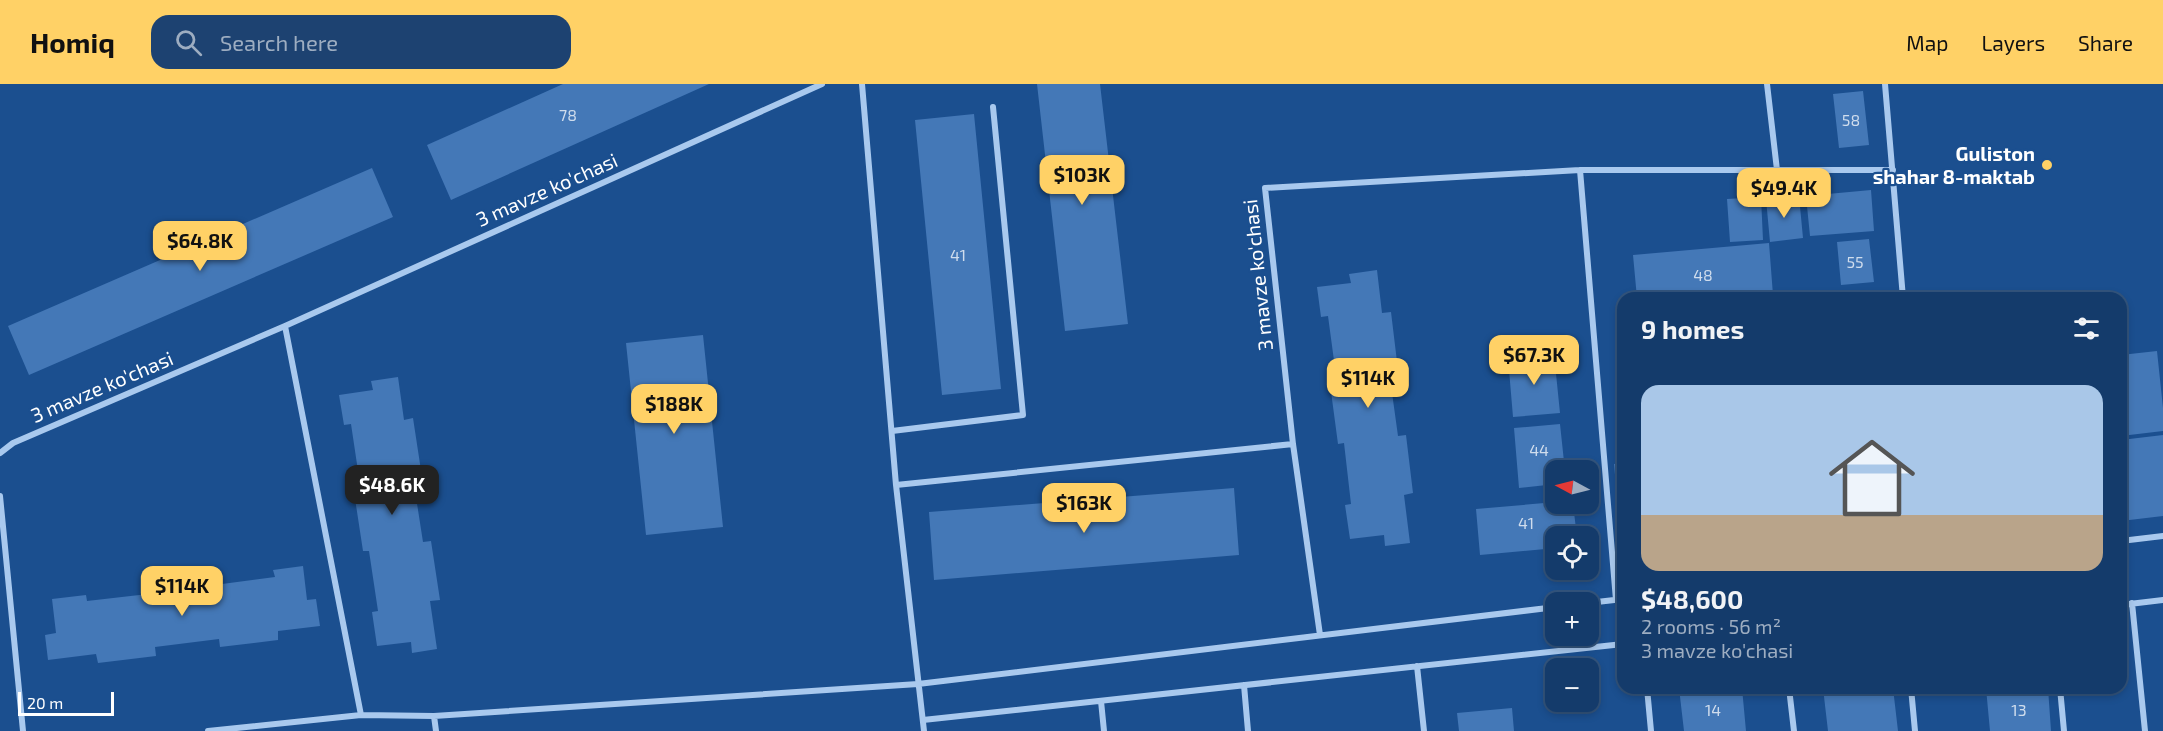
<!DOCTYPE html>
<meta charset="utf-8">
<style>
body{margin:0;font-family:"Exo 2",sans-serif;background:#1d4271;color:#f1f3f6;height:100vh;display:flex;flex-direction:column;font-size:22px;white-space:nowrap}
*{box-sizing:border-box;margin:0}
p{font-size:20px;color:#9dadc1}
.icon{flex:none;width:33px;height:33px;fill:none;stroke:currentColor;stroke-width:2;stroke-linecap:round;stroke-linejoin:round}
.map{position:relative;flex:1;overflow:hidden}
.side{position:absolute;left:1617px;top:208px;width:510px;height:402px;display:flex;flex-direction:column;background:#143b6b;border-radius:18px;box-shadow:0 3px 9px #0003,0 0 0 2px #33557e}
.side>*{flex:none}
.needle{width:39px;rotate:277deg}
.fabs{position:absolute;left:1545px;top:376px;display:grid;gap:12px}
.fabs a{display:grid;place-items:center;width:54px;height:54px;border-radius:12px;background:#143b6b;box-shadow:0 3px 9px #0003,0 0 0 2px #33557e;font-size:30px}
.scale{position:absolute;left:18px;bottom:15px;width:96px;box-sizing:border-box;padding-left:6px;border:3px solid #fff;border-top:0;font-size:16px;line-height:21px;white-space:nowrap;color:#fff;-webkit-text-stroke:4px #1b4f8f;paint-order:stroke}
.price{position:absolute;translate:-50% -51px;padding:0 14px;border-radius:12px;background:#ffd166;color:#111;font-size:20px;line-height:39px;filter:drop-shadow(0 2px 3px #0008)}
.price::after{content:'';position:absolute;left:50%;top:36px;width:18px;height:14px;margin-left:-9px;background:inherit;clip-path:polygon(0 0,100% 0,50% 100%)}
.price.active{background:#222;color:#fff}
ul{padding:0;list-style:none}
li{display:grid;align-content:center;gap:12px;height:318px;padding:0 24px}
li+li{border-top:2px solid #33557e}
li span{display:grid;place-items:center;height:186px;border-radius:18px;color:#555}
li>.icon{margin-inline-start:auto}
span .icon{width:108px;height:108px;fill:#fffc;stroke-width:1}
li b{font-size:26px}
h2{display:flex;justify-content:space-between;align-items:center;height:72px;padding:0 24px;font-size:26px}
header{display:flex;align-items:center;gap:36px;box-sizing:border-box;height:84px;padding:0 30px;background:#ffd166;color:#111}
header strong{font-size:28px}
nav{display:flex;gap:33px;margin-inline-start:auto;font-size:21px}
.search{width:420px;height:54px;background:#1d4271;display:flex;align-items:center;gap:15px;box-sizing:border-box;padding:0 21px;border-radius:18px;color:#9dadc1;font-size:22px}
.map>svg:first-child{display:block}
.building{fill:#4478b7}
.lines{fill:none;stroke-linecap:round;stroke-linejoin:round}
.minor{stroke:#a9c9ee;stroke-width:6}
.poi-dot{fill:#ffd166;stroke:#1b4f8f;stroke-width:2}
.labels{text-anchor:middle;stroke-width:4.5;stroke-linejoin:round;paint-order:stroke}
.number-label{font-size:16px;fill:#d0dded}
.poi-label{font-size:20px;font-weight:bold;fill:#fff;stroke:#1b4f8f;text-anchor:end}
.street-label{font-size:20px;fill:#fff;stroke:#1b4f8f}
</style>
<header>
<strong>Homiq</strong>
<div class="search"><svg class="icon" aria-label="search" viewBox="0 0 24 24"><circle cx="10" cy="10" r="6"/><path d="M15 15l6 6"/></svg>Search here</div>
<nav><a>Map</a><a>Layers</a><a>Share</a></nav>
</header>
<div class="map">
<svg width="2163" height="647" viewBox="0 0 2163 647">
<rect width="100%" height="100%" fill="#1b4f8f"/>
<path class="building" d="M 563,0 L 709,0 L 451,116 L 427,61 Z
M 1037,0 L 1100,0 L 1128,240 L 1065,247 Z
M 1863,7 L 1869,61 L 1839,64 L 1833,10 Z
M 974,30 L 1001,305 L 942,311 L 915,36 Z
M 372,84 L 393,133 L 29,291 L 8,242 Z
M 1871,106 L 1874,147 L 1810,152 L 1806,112 Z
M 1799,112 L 1803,154 L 1770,158 L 1766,115 Z
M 1761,113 L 1763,156 L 1730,158 L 1727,115 Z
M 1869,155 L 1874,198 L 1841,201 L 1837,158 Z
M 1769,159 L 1773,211 L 1734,214 L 1637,214 L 1633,171 Z
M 1377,186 L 1382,229 L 1391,228 L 1398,286 L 1389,287 L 1398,352 L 1406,351 L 1413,409 L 1404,411 L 1410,459 L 1385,462 L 1384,451 L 1350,455 L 1345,421 L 1351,420 L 1344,359 L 1338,360 L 1330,300 L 1337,299 L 1328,232 L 1321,233 L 1317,203 L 1351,199 L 1349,190 Z
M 1872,206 L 1873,214 L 1793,214 L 1793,213 Z
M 703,251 L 723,443 L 646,451 L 626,259 Z
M 2157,267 L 2163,324 L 2163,347 L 2121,352 L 2121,271 Z
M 1554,270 L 1560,329 L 1513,333 L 1508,274 Z
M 398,293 L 404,336 L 413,334 L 422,393 L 413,394 L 423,458 L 431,457 L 440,516 L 430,517 L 437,565 L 412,569 L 411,558 L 377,562 L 372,528 L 378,527 L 369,467 L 363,467 L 354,408 L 361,407 L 351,340 L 344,341 L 339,311 L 373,306 L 371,297 Z
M 1560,340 L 1565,387 L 1556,387 L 1556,400 L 1519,404 L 1514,344 Z
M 2163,351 L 2163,432 L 2121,437 L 2121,356 Z
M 1623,379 L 1623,423 L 1618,423 L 1614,380 Z
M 1234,404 L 1239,471 L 934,496 L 929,428 Z
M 1556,418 L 1556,420 L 1573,420 L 1577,453 L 1556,453 L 1556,464 L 1480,471 L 1476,425 Z
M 303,482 L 307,516 L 316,515 L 320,542 L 278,547 L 278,556 L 220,563 L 219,555 L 155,563 L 156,572 L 98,579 L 96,570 L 48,576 L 45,551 L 56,549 L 52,515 L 86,511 L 87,517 L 148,510 L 147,503 L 206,495 L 207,502 L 275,493 L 273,486 Z
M 1679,604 L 1742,604 L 1746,647 L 1684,647 Z
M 1823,604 L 1893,604 L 1898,647 L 1828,647 Z
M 1986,604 L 2048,604 L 2051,647 L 1990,647 Z
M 1512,624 L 1514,647 L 1459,647 L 1457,629 Z"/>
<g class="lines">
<path class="minor" d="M 862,0 L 896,401 L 924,647
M 1767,0 L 1777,86
M 1885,0 L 1903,214
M 285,242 L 361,631
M 892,347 L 1023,331 L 993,23
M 0,369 L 13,359 L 285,242 L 822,0
M 896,401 L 1293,360
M 0,412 L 23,647
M 2121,457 L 2163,452
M 1616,516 L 1580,86 L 1893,86
M 1588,519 L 1623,515
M 2132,519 L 2145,647
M 2121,521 L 2163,516
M 1320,551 L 1293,360 L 1265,104 L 1580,86
M 1417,582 L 1424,647
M 1244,601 L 1248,647
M 1647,604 L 1651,647
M 1789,604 L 1794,647
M 1911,604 L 1915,647
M 2060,604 L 2064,647
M 1101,617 L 1104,647
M 434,632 L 436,647
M 923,636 L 1623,560
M 208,647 L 361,631 L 434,632 L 918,600 L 1556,523"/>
</g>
<circle class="poi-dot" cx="2047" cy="81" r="6"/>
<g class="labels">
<g class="number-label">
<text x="568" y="37">78</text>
<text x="1851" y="42">58</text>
<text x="958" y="177">41</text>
<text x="1855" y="184">55</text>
<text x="1703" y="197">48</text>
<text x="1539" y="372">44</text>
<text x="1526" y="445">41</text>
<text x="1713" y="632">14</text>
<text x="2019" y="632">13</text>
</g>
<g class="poi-label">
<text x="2035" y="77">Guliston<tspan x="2035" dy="23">shahar 8-maktab</tspan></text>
</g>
<g class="street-label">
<text transform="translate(547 106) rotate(-24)" y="7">3 mavze ko'chasi</text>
<text transform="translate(1258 191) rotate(-96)" y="7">3 mavze ko'chasi</text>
<text transform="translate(102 303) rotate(-23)" y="7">3 mavze ko'chasi</text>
</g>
</g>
</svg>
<div class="fabs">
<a><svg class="needle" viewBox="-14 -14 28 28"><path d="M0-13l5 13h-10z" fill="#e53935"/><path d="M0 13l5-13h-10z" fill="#9dadc1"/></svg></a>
<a><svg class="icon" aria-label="locate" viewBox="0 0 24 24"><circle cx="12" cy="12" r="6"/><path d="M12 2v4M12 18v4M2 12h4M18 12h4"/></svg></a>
<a>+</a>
<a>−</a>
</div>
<div class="scale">20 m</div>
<b class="price" style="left:1082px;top:122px">$103K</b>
<b class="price" style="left:1784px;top:135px">$49.4K</b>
<b class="price" style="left:200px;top:188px">$64.8K</b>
<b class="price" style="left:1534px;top:302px">$67.3K</b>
<b class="price" style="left:1368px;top:325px">$114K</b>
<b class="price" style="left:674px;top:351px">$188K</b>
<b class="price active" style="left:392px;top:432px">$48.6K</b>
<b class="price" style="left:1084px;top:450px">$163K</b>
<b class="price" style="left:182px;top:533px">$114K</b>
<section class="side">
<h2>9 homes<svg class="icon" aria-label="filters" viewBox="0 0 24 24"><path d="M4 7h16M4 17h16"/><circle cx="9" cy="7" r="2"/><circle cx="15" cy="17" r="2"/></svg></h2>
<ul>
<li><span style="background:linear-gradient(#a9c7e8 70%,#b9a48a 0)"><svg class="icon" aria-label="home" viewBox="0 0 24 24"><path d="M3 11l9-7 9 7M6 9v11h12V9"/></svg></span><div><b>$48,600</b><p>2 rooms · 56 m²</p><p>3 mavze ko'chasi</p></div></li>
</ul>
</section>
</div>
